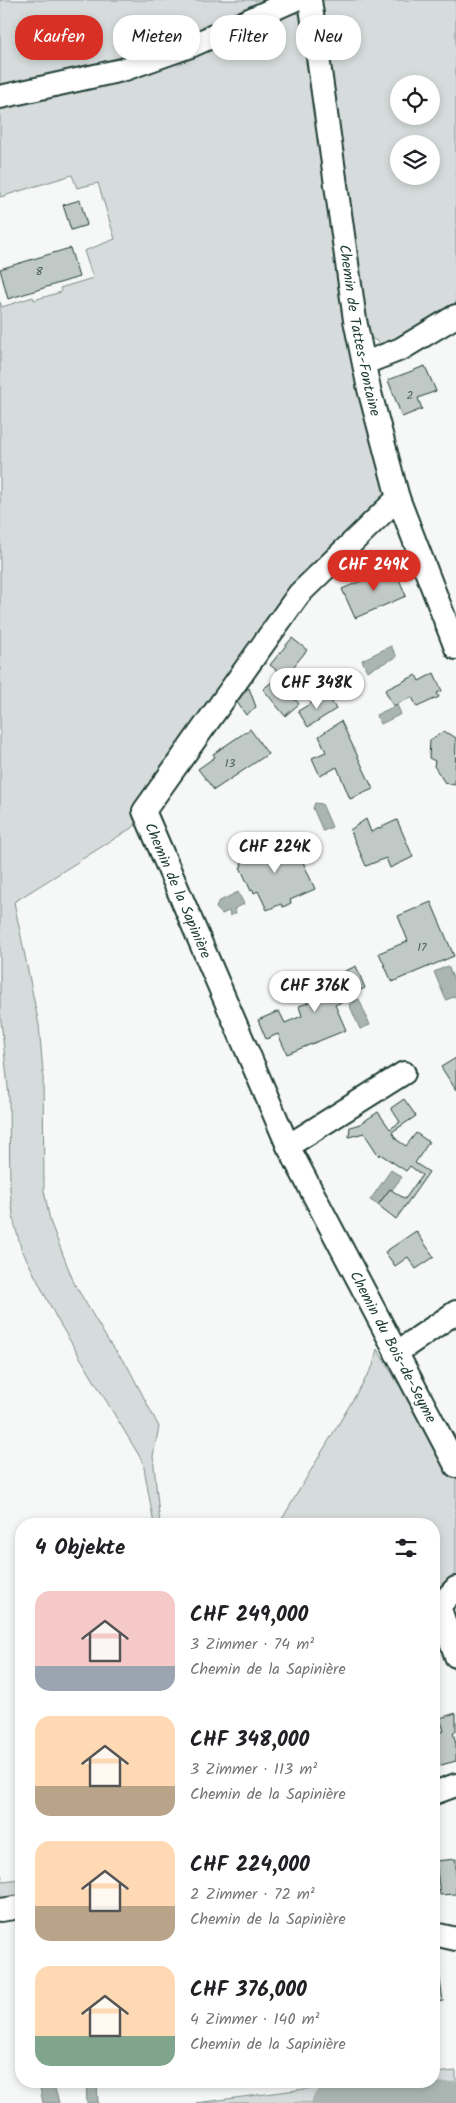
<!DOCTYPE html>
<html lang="de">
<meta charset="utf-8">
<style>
body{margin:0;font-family:Kalam,sans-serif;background:#f2f2f2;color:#202124;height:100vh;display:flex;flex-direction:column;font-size:19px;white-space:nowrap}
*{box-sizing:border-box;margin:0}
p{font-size:16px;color:#757577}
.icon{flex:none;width:28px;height:28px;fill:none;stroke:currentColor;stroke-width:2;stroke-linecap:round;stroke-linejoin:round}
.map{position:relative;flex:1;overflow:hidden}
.drawer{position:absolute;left:15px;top:1518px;width:425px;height:570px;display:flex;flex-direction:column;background:#fff;border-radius:20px;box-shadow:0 2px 8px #0003}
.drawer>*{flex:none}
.banner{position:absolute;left:15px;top:15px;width:426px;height:45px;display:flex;gap:10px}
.controls{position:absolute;left:390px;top:75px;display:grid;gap:10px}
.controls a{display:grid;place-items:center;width:50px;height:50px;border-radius:50%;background:#fff;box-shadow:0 2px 8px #0003;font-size:25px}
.price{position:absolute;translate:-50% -42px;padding:0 11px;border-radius:18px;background:#fff;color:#222;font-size:16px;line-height:32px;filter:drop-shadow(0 1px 2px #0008)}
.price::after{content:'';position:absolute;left:50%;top:30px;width:15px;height:11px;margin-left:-8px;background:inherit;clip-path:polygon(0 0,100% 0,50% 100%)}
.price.active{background:#d93025;color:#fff}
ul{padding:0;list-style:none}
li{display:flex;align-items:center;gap:15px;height:125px;padding:0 20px}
li span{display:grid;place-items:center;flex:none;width:140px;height:100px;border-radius:15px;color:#555}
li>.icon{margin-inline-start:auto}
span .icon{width:60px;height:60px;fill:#fffc;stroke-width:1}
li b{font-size:21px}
h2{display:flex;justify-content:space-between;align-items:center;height:60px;padding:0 20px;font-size:21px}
.chip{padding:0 18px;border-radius:20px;background:#fff;box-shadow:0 2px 8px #0003;font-size:18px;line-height:45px}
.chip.active{background:#d93025;color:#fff}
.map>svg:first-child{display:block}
.green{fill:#d6dcdb;stroke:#7a8c88;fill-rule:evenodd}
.water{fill:#aab5b1;stroke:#72857f}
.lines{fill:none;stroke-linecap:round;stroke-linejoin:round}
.river{stroke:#aab5b1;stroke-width:31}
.building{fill:#c0c9c6;stroke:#1f3d34}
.minor-casing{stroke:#1f3d34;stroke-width:26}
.minor{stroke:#fff;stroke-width:22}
.labels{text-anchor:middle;stroke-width:4;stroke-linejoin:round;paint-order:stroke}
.number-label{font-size:12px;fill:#476058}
.street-label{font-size:15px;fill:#1f3d34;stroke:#fff}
</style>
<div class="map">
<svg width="456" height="2103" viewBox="0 0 456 2103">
<rect width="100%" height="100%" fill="#f6f7f7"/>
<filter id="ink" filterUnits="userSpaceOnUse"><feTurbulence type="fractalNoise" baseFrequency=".02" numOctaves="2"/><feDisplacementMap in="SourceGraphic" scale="10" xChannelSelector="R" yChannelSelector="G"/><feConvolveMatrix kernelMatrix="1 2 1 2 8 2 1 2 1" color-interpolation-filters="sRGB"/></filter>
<g filter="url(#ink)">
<path class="green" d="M 0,0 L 272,0 L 163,48 L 135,57 L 0,88 Z
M 321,0 L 456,0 L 456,306 L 389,345 L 383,345 L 368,336 ZM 399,84 L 431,84 L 431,116 L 399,116 ZM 399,144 L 431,144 L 431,176 L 399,176 Z
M 289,13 L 305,14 L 392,496 L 290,594 L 132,809 L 141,822 L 14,902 L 39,1025 L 43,1072 L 44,1190 L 50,1221 L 74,1283 L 110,1344 L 128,1367 L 159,1427 L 153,1456 L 160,1524 L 154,1524 L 143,1462 L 57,1319 L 21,1248 L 14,1222 L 10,1191 L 9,1097 L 0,1011 L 0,302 L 2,307 L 33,297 L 34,300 L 61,292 L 60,288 L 93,278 L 84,251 L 115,239 L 98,183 L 77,188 L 72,175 L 0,197 L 0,107 Z
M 377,1349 L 399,1385 L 405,1381 L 456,1478 L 456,1576 L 434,1592 L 434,1524 L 279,1524 L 373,1366 Z
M 0,1871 L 3,1881 L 21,1879 L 21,1895 L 0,1899 Z
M 456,2071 L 456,2103 L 196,2103 L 366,2081 L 434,2081 L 434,2073 Z"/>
<path class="water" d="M 391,646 L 397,657 L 367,671 L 362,660 Z
M 397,705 L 401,714 L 381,724 L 376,715 Z
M 315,803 L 322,804 L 332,827 L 323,831 L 313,808 Z
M 238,892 L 244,904 L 234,909 L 236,913 L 230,916 L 229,911 L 222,914 L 216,908 L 218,902 Z
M 448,966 L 456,985 L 456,996 L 446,1000 L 434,972 Z
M 359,999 L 370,1025 L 360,1029 L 349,1004 Z
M 391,1170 L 402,1177 L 392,1190 L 390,1189 L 378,1205 L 370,1200 Z
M 86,2081 L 97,2081 L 98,2103 L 87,2103 Z
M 54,2085 L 59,2103 L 43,2103 L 40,2088 Z"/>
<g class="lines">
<path class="river" d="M 327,2103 L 361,2098 L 410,2100 L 456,2097"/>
</g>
<path class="building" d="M 80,200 L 87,225 L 71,230 L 63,205 Z
M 70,248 L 79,277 L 8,299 L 0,269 Z
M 425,366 L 436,391 L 418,398 L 422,409 L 402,417 L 388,380 Z
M 394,567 L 406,596 L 355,618 L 342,589 Z
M 292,638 L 307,650 L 285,677 L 270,665 Z
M 434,673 L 442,691 L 437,693 L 439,697 L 417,707 L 412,697 L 393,706 L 385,690 L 416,675 L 419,681 Z
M 277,678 L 299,704 L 285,716 L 263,689 Z
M 249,688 L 256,707 L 246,715 L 234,698 Z
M 327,694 L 336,709 L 308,727 L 298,711 Z
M 341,721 L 373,789 L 350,799 L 337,767 L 320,776 L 312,758 L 326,752 L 319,736 Z
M 250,729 L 268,754 L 214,790 L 198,769 L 215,757 L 213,754 Z
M 443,732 L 450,734 L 456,738 L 455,785 L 445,783 L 434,766 L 435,761 L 429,758 L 430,740 Z
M 366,819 L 371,832 L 397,820 L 413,857 L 390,868 L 386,858 L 366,866 L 350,830 Z
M 268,835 L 279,859 L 298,851 L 315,889 L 290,900 L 291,903 L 283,907 L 281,904 L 267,910 L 258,891 L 254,893 L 253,890 L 251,891 L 240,867 L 242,866 L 241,863 L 248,859 L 242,847 Z
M 431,902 L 454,956 L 392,982 L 379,953 L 408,941 L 398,916 Z
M 356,966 L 365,988 L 352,994 L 353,997 L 335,1005 L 346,1030 L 287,1054 L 278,1034 L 266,1039 L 258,1020 L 279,1011 L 285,1023 L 302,1016 L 299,1006 L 308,1003 L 305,994 L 320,988 L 318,984 Z
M 456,1058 L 456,1090 L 441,1067 Z
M 404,1099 L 416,1116 L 392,1132 L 397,1140 L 406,1146 L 416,1133 L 429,1142 L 415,1163 L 429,1172 L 396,1219 L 378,1205 L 390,1189 L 405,1199 L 422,1175 L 410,1166 L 406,1171 L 380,1154 L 379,1156 L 364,1133 L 349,1137 L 350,1127 L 360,1124 L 378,1112 L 390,1129 L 400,1122 L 391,1108 Z
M 416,1231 L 434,1257 L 416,1269 L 408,1257 L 395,1266 L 385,1252 Z
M 456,1713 L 456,1732 L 453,1732 L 456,1744 L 456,1761 L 434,1767 L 434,1734 L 444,1731 L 440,1718 Z
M 456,1859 L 456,1894 L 440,1895 L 436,1861 Z
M 439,1973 L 443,2001 L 434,2003 L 434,1974 Z"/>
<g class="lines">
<defs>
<g id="minor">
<path id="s1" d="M 310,0 L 355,320 L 369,389 L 398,498 L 456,648"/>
<path d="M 0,97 L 122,70 L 193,45 L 294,0"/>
<path d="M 365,363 L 401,349 L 456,316"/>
<path id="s2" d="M 398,498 L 299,594 L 144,811 L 288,1146 L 456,1466"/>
<path d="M 288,1146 L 404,1073"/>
<path d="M 396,1353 L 456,1312"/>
<path d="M 456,1588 L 439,1606 L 456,1656"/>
<path d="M 434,1793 L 456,1785"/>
<path d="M 0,1910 L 21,1907"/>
<path d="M 434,1934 L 456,1939"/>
</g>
</defs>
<use href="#minor" class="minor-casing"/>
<use href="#minor" class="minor"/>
</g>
</g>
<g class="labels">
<g class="number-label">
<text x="39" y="275">8</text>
<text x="410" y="399">2</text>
<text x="230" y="767">13</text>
<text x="422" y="951">17</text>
</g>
<g class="street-label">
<text dy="5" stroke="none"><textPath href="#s1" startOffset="334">Chemin de Tattes-Fontaine</textPath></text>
<text dy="5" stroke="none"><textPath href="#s2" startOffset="491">Chemin de la Sapinière</textPath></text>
<text dy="5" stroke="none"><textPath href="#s2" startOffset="996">Chemin du Bois-de-Seyme</textPath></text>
</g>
</g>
</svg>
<div class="controls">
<a><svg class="icon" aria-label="locate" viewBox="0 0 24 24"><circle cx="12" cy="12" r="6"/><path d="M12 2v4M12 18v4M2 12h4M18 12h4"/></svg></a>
<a><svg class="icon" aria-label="layers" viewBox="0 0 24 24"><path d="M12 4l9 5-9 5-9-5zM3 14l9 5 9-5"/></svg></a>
</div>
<b class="price active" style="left:374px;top:592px">CHF 249K</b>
<b class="price" style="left:317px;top:710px">CHF 348K</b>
<b class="price" style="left:275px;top:874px">CHF 224K</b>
<b class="price" style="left:315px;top:1013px">CHF 376K</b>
<div class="banner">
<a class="chip active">Kaufen</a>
<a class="chip">Mieten</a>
<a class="chip">Filter</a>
<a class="chip">Neu</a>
</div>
<section class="drawer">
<h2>4 Objekte<svg class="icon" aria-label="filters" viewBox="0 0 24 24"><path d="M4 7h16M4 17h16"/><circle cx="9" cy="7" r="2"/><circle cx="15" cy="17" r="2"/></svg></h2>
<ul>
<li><span style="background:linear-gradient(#f6c9c9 75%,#9aa5b1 0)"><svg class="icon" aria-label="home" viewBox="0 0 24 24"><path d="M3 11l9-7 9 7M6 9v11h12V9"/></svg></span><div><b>CHF 249,000</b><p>3 Zimmer · 74 m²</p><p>Chemin de la Sapinière</p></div></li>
<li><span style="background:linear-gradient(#ffd9b3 70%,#b9a48a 0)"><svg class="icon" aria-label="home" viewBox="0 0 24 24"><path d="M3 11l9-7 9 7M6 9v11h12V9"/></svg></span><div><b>CHF 348,000</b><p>3 Zimmer · 113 m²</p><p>Chemin de la Sapinière</p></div></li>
<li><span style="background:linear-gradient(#ffd9b3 65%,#b9a48a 0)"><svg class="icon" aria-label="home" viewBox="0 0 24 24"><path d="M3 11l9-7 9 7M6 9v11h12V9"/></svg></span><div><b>CHF 224,000</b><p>2 Zimmer · 72 m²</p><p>Chemin de la Sapinière</p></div></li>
<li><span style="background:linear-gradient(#ffd9b3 70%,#7fa58c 0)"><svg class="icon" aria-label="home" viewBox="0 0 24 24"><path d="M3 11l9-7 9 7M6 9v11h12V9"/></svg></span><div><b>CHF 376,000</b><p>4 Zimmer · 140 m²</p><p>Chemin de la Sapinière</p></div></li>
</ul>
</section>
</div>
